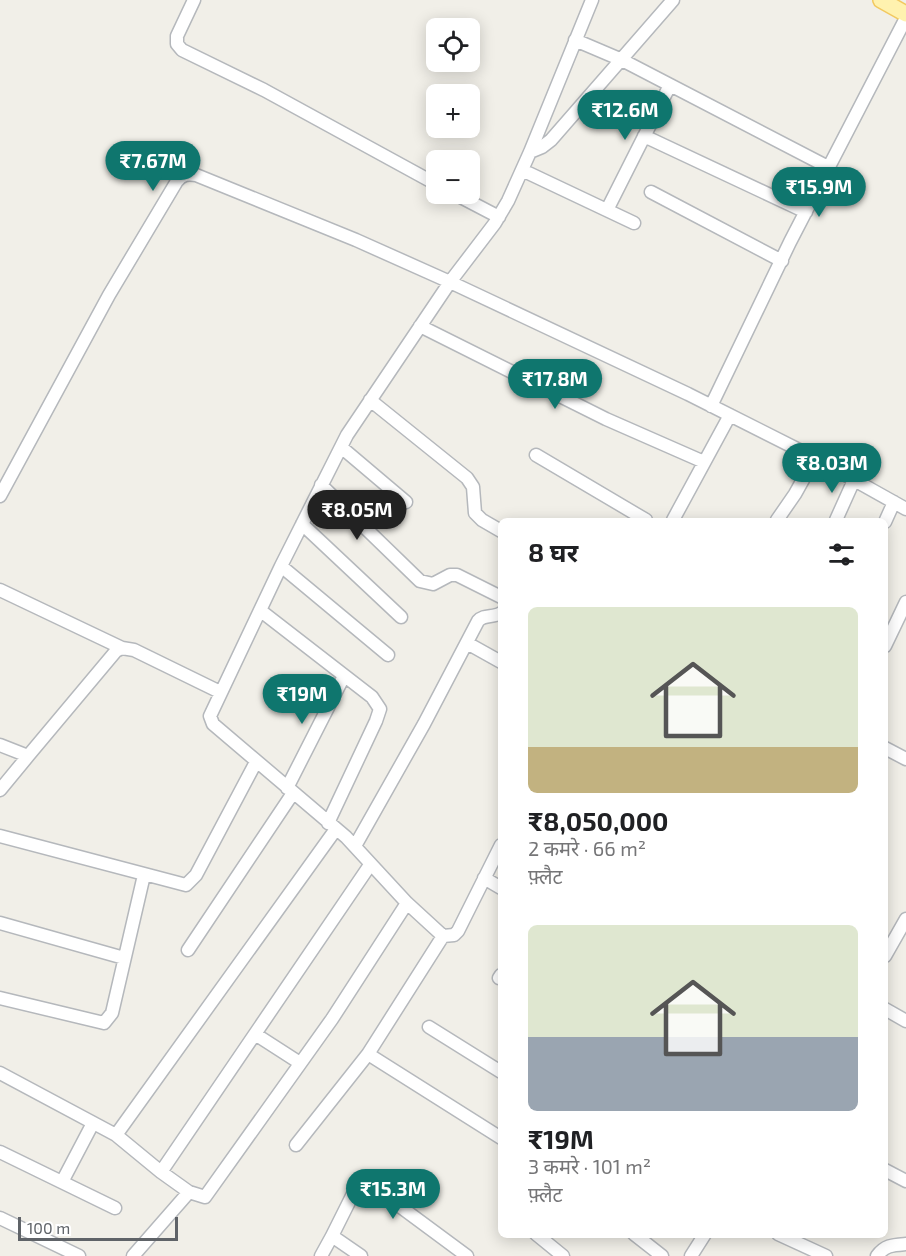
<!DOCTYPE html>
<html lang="hi">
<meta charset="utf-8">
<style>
body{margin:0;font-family:"Exo 2","Noto Sans Devanagari",sans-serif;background:#f2f2f2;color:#202124;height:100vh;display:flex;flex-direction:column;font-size:22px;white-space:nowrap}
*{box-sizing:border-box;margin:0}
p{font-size:20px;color:#757577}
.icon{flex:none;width:33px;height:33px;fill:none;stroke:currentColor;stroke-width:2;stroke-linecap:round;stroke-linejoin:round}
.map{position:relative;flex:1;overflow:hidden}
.side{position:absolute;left:498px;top:518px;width:390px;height:720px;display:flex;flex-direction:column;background:#fff;border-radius:9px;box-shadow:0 3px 15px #0003}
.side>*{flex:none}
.tools{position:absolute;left:426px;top:18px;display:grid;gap:12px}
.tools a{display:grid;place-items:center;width:54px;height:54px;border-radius:9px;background:#fff;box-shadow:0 3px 15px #0003;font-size:30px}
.scale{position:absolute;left:18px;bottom:15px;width:160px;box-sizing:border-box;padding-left:6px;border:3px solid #5f6368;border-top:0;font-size:16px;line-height:21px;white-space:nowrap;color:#5f6368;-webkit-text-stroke:4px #fff;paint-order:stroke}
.price{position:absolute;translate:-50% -51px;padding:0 14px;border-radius:21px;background:#0f766e;color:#fff;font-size:20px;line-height:39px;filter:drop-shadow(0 2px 3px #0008)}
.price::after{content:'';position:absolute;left:50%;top:36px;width:18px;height:14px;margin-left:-9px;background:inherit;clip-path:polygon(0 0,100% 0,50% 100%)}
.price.selected{background:#222;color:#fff}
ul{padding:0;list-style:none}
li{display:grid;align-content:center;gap:12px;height:318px;padding:0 30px}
li span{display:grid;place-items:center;height:186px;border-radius:9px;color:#555}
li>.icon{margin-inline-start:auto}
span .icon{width:108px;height:108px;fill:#fffc;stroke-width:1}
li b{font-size:26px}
h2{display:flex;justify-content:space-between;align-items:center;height:72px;padding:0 30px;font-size:26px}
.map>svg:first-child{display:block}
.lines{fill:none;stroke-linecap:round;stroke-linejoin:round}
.minor-casing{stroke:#b5b8bc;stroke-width:15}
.major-casing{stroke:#f2c960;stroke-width:18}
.minor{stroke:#fff;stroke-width:12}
.major{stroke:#fff2af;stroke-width:15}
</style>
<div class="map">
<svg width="906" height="1256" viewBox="0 0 906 1256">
<rect width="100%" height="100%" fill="#f1efe8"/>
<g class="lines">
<defs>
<path id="minor" d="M 194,0 L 177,36 L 177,44 L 182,50 L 264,90 L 436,184
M 575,40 L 622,60 L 828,167
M 644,136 L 806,212
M 530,152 L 542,147 L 551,140 L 673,0
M 522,170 L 634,223
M 651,192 L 782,261
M 455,194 L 499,217
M 607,210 L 670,85
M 420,326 L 606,419 L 704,462
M 370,400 L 467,478 L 473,487 L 475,513 L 482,520 L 501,531
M 711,406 L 790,242 L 906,18
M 341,447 L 406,502
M 536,455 L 646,520
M 321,485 L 420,581 L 433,584 L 450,575 L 457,575 L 501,597
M 0,496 L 109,295 L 177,181 C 183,174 188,174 196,175 L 356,240 L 450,282 L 688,394 L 815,458 L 906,509
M 673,520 L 730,415
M 777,520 L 795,494 L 815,458
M 836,520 L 854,480
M 885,522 L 894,502
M 302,524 L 401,617
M 281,566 L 388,655
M 0,590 L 122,648
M 261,611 L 372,697 L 380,709 L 376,721 L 328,823
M 467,643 L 501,662
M 885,646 L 906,602
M 0,745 L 28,756 L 116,651 L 122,648 L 134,650 L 220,692
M 885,748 L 906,759
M 287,788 L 344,676
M 0,790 L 28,756
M 0,836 L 186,885 L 196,875 L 256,762
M 501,845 L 458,931 L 454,935 L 443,936 L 407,903 L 346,837 L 213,724 L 210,716 L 281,566 L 347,435 L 450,282 L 495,223 L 508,201 L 530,152 L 592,0
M 355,846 L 424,724 L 478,621 C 484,614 493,618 501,613
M 484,878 L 501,888
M 0,923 L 124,958
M 188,950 L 293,793
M 885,956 L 906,919
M 499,978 L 501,975
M 0,998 L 104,1023 L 112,1013 L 144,875
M 885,1009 L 906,1021
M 429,1027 L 501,1072
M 255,1034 L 300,1063
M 368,1054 L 501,1138
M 0,1073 L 116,1135
M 296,1145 L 368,1054 L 443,936
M 0,1152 L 115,1208
M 885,1170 L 906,1181
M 161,1172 L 370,865
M 62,1182 L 93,1123
M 189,1192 L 161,1172 L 116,1135 L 336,829
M 0,1218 L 79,1256
M 536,1234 L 563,1256
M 634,1234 L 662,1256
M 778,1234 L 826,1256
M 332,1236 L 355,1190 L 363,1184 L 371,1185 L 467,1256
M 133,1256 L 189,1192 L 205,1197 L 332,1019 L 407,903
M 321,1256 L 332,1236 L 361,1256
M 691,1256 L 705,1234
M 877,1256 C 885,1245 893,1245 906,1244"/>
<path id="major" d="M 881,0 L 906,14"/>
</defs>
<use href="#minor" class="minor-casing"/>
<use href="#major" class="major-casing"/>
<use href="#minor" class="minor"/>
<use href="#major" class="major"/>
</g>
</svg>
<div class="tools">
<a><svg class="icon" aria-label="locate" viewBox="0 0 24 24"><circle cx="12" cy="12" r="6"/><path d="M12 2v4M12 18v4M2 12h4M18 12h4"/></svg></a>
<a>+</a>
<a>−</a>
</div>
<div class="scale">100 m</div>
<b class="price" style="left:625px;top:141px">₹12.6M</b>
<b class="price" style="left:153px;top:192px">₹7.67M</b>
<b class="price" style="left:819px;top:218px">₹15.9M</b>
<b class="price" style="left:555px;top:410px">₹17.8M</b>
<b class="price" style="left:832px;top:494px">₹8.03M</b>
<b class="price selected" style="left:357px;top:541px">₹8.05M</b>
<b class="price" style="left:302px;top:725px">₹19M</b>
<b class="price" style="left:393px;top:1220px">₹15.3M</b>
<section class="side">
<h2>8 घर<svg class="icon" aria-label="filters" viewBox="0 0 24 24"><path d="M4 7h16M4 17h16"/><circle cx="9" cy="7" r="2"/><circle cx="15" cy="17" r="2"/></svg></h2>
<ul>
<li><span style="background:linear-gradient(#dfe7d0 75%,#c2b280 0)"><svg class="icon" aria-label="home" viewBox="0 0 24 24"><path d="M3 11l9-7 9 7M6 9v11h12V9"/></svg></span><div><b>₹8,050,000</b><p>2 कमरे · 66 m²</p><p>फ़्लैट</p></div></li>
<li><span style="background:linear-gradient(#dfe7d0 60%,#9aa5b1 0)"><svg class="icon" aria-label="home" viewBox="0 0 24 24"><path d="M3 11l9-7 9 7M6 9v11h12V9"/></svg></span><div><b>₹19M</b><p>3 कमरे · 101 m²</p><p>फ़्लैट</p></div></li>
</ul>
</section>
</div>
